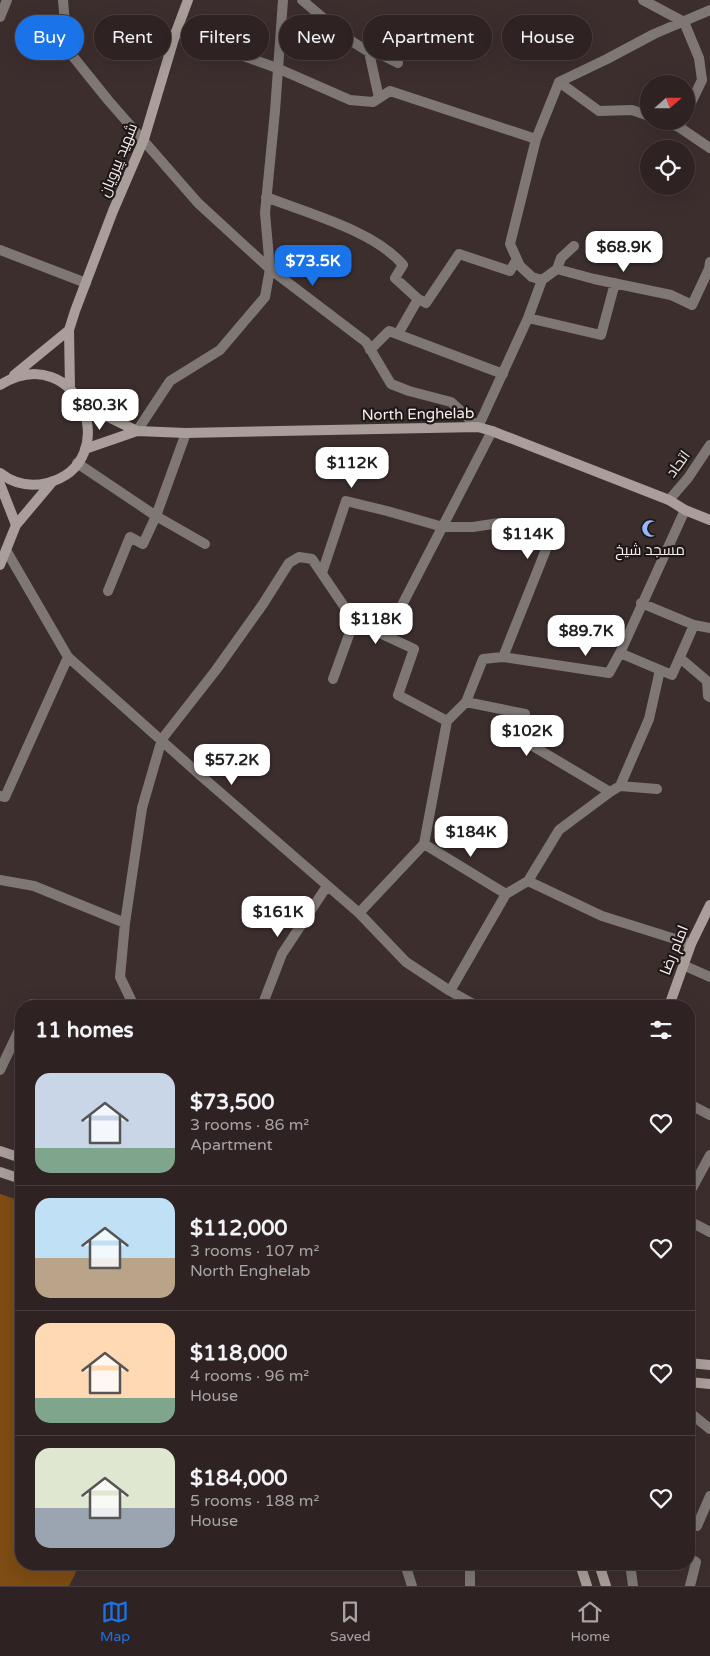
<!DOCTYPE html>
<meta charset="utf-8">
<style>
body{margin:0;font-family:"Varela Round",Cairo,sans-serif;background:#3a2f2f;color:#f1f3f6;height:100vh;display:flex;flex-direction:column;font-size:19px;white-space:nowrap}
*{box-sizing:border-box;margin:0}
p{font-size:16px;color:#a7a4a5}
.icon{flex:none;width:28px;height:28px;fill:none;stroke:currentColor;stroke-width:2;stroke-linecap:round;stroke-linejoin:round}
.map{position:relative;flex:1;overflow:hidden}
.drawer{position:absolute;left:15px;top:1000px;width:680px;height:570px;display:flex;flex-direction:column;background:#2e2222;border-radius:20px;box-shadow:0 5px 20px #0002,0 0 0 1px #493f40}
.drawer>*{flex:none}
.banner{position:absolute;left:15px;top:15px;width:680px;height:45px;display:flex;gap:10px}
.needle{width:32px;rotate:69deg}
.buttons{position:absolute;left:640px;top:75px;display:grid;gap:10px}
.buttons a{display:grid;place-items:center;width:55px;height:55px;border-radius:50%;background:#2e2222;box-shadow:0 5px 20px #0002,0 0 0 1px #493f40;font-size:25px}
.price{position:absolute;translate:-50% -42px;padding:0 11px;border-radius:10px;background:#fff;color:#222;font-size:16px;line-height:32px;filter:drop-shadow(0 1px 2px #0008)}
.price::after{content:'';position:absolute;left:50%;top:30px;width:15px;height:11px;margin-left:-8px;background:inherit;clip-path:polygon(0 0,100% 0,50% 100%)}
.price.current{background:#1a73e8;color:#fff}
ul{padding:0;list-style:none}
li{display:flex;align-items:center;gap:15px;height:125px;padding:0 20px}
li+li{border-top:1px solid #493f40}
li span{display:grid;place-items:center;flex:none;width:140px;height:100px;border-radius:15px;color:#555}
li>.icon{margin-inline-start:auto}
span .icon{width:60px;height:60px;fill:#fffc;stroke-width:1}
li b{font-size:21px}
h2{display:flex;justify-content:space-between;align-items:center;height:60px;padding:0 20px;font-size:21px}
.pill{padding:0 18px;border-radius:22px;background:#2e2222;box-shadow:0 5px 20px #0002,0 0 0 1px #493f40;font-size:18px;line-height:45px}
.pill.current{background:#1a73e8;color:#fff}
.menu{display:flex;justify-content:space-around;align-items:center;height:70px;border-top:1px solid #493f40;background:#2e2222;font-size:14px;color:#a7a4a5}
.menu a{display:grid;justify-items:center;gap:2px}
.menu .current{color:#1a73e8}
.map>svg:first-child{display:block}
.green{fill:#7e4c14}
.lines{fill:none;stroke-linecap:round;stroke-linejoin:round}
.street{stroke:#7e7774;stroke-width:10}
.secondary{stroke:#a99e99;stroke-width:10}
.labels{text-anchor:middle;stroke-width:4.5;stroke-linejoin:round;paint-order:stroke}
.street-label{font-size:15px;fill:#f7eded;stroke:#1f1818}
.poi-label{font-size:15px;fill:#f7eded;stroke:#1f1818}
</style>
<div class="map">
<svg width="710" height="1586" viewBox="0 0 710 1586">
<rect width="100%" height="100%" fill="#3d2e2e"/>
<path class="green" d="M 0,1194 L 21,1201 L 21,1564 L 80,1564 L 69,1586 L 0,1586 Z"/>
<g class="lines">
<path class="street" d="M 63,0 L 67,49 L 108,100 L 198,203 L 270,269 L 366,342 L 391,384 L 409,391 L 451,402 L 478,427 L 528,318 L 542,280 L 532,277 L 520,266 L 510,244 L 536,139 L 559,82 L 607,59 L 654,34 L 710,10
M 302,0 L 348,39 L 369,52 L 379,98
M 643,0 L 684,22 L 699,58 L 702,80 L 686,113
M 0,17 L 7,0
M 176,32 L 277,68 L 350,100 L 373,102 L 390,91 L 536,139
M 369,52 L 384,56 L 398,63
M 559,82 L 599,111 L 632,110 L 649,116
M 663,121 L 679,127 L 682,122
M 679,127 L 710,148
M 266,197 C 307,213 375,231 403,265 L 395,278 L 418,299
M 0,250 L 86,283
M 557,269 L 561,258 L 574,246
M 542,280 L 557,269 L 594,279 L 671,295 L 692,305 L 709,269 L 710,262
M 528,318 L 601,335 L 615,283
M 398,334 L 418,299 L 426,303 L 459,254 L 510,271 L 517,259
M 370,350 L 389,331 L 503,374
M 137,431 L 170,381 L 220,350 L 265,297 L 270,269 L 265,213 L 275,111 L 283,0
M 77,463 L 156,516 L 205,544
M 669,500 L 688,478 L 710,445
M 6,550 L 68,657 L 200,775 L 359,913 L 406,962 L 450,991 L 477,1006
M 322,573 L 346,501 L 387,511 L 443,527 L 473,527 L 499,523 L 547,547 L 503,657
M 108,591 L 130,537 L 143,544 L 156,516 L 186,433
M 641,603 L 694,625 L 710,628
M 386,636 L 492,431
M 620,653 L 672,675 L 694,625
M 680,658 L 707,681 L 708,696 L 710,697
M 333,679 L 354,621
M 466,702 L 525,714 L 526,742 L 610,792
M 447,721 L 466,702 L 483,659 L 503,657 L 609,673 L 620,653 L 685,510
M 620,786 L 649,719 L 660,670
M 0,796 L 5,797 L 68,657
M 424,844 L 506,894
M 0,880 L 34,886 L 125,923 L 120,977 L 134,1006
M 528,881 L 602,916 L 691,944
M 125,923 L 142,808 L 162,739 L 216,670 L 263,604 L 289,563 L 299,557 L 312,559 L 354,621 L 414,649 L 398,695 L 447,721 L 424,844 L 359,913
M 683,965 L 710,977
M 450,991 L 506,894 L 528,881 L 559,830 L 610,792 L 620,786 L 657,789
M 31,1006 L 32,1004 L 36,1006
M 262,1006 L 282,954 L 327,886
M 0,1070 L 21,1026
M 689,1104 L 710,1115
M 689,1194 L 710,1155
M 689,1221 L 710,1232
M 689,1412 L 710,1429
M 697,1526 L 710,1496
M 689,1558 L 696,1562 L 690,1586
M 405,1564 L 412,1586
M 470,1564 L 470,1586
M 630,1564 L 633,1586"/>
<path class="secondary" d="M 14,375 L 69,330
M 0,385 C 79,337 126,463 47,483 C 30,487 14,484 0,473
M 70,389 L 69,330 L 75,311 L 113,211 L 144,139 L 176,32 L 188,0
M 82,404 L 137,431
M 85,449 L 137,431 L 186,433 L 478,427 L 492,431 L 669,500 L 685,510 L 710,520
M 0,484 L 16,525
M 0,565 L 16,525 L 53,481
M 669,1006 L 691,944 L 710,905
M 0,1151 L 21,1158
M 0,1172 L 21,1179
M 689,1363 L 710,1365
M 689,1382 L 710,1384
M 580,1564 L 587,1586
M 599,1564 L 606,1586"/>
</g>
<defs>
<symbol id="mosque-bare" viewBox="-9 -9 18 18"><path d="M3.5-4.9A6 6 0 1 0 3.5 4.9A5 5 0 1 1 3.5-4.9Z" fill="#94b7fd" stroke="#1f1818" stroke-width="2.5" paint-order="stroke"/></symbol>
</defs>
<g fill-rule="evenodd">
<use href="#mosque-bare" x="638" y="516" width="25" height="25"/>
</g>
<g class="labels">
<g class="street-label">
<text transform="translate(118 160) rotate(-68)" y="5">شهید پیرویان</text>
<text transform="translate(418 414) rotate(-1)" y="5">North Enghelab</text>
<text transform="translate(678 464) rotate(-54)" y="5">اتحاد</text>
<text transform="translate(674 950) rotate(-68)" y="5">امام رضا</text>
</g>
<g class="poi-label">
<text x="650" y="555">مسجد شیخ</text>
</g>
</g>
</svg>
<div class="buttons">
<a><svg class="needle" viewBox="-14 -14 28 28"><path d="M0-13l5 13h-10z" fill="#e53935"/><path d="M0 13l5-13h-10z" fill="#a7a4a5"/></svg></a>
<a><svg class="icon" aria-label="locate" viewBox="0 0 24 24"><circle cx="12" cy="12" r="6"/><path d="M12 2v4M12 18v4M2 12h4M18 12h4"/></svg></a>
</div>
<b class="price" style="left:624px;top:273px">$68.9K</b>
<b class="price current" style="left:313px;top:287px">$73.5K</b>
<b class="price" style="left:100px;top:431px">$80.3K</b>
<b class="price" style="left:352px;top:489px">$112K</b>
<b class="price" style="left:528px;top:560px">$114K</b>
<b class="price" style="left:376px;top:645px">$118K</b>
<b class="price" style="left:586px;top:657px">$89.7K</b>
<b class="price" style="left:527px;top:757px">$102K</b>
<b class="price" style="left:232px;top:786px">$57.2K</b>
<b class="price" style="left:471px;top:858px">$184K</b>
<b class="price" style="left:278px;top:938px">$161K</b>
<div class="banner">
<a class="pill current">Buy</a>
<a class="pill">Rent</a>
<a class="pill">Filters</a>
<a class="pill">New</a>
<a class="pill">Apartment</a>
<a class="pill">House</a>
</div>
<section class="drawer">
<h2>11 homes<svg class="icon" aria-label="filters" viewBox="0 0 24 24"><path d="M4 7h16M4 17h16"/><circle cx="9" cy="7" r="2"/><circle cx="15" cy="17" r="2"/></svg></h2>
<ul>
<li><span style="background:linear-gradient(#c9d6e8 75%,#7fa58c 0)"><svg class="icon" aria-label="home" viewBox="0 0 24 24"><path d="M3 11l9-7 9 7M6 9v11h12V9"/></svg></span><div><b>$73,500</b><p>3 rooms · 86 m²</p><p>Apartment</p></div><svg class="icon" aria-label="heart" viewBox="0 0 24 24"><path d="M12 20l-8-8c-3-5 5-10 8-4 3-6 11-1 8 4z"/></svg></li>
<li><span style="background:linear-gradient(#bfe0f5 60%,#b9a48a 0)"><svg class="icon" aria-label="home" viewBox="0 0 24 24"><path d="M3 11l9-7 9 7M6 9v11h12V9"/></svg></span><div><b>$112,000</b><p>3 rooms · 107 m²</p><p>North Enghelab</p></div><svg class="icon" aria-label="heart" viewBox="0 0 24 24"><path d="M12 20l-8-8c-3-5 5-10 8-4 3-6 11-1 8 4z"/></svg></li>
<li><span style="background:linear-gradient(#ffd9b3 75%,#7fa58c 0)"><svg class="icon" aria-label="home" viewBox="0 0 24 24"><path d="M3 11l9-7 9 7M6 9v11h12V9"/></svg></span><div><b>$118,000</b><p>4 rooms · 96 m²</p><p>House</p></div><svg class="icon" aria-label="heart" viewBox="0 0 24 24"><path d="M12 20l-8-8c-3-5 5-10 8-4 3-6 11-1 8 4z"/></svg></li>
<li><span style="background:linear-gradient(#dfe7d0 60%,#9aa5b1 0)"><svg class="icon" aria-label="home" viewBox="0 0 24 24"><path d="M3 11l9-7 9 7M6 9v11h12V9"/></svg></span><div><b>$184,000</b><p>5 rooms · 188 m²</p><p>House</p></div><svg class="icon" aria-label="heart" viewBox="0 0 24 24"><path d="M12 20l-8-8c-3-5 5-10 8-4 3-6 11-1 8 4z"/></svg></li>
</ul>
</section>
</div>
<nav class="menu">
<a class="current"><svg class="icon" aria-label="map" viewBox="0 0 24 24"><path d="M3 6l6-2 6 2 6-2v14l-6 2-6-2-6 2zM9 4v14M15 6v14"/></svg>Map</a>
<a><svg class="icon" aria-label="saved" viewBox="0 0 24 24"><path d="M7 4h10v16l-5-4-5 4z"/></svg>Saved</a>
<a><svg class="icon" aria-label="home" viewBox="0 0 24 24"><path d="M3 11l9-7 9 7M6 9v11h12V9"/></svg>Home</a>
</nav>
